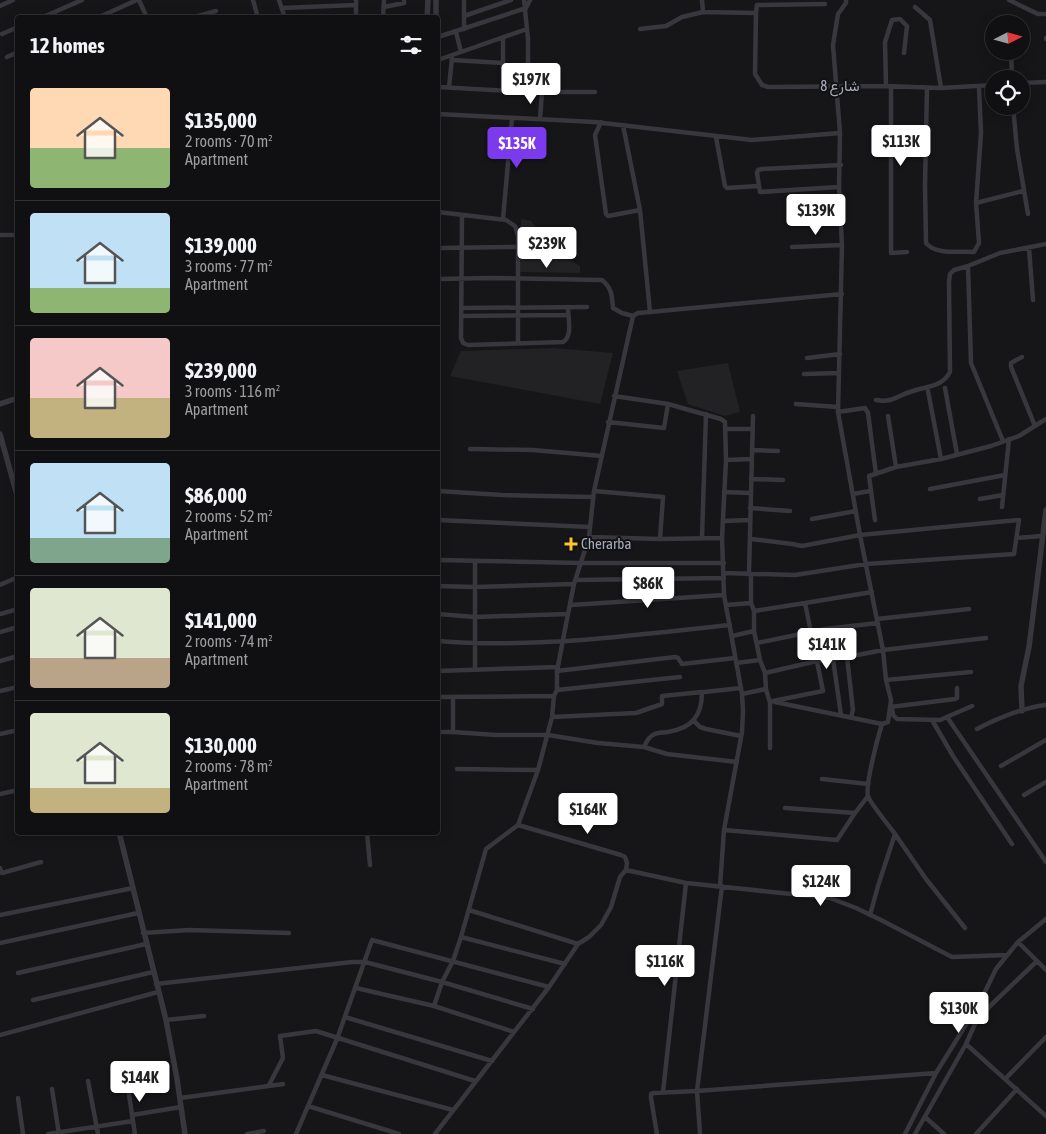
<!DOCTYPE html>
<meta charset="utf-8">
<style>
body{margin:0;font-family:"Asap Condensed",Vazirmatn,sans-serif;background:#19191b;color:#f1f3f6;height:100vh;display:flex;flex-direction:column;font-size:19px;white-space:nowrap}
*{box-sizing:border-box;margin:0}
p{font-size:16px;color:#9c9d9f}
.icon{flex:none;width:28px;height:28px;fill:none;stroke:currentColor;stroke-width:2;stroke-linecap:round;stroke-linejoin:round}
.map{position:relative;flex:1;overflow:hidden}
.panel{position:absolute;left:15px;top:15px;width:425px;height:820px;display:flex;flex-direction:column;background:#101012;border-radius:5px;box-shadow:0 2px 12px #0003,0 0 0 1px #303032}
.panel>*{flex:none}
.needle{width:32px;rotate:84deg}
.controls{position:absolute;left:985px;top:15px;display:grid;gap:10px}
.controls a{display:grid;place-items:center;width:45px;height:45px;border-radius:50%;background:#101012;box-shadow:0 2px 12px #0003,0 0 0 1px #303032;font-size:25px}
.price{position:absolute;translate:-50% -42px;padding:0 11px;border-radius:5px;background:#fff;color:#222;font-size:16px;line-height:32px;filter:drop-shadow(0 1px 2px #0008)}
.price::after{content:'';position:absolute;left:50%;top:30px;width:15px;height:11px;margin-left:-8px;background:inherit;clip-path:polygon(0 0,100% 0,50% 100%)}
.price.current{background:#7c3aed;color:#fff}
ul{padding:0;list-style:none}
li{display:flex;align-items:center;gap:15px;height:125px;padding:0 15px}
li+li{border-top:1px solid #303032}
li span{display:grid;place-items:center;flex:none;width:140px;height:100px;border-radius:5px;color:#555}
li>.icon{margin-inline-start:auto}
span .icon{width:60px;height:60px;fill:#fffc;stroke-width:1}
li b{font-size:21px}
h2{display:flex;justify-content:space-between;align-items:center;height:60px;padding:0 15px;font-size:21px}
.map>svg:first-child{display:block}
.built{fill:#222225}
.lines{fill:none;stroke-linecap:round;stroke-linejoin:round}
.minor{stroke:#37373d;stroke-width:4.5}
.tertiary{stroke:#37373d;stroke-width:5.5}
.poi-dot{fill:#f9c72d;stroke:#111113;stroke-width:2}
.labels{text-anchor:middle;stroke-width:4;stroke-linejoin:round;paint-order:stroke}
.street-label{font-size:15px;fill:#a7abb9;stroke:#111113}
.poi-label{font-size:15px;fill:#a7abb9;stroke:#111113;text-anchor:start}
</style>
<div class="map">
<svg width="1046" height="1134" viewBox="0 0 1046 1134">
<rect width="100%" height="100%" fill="#161618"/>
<path class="built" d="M 521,219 L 531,221 L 554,251 L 580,266 L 580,273 L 519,272 Z
M 554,348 L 613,353 L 600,404 L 450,376 L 461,351 Z
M 728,363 L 740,412 L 725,416 L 688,404 L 677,371 Z"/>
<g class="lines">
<path class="minor" d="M 139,0 L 147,18
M 253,0 L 258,18
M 279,0 L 285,18
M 464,0 L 464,29
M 524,0 L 528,39 L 528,92
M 702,0 L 703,12
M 846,0 L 846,3 L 838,14 L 833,45 L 840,133 L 839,187 L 842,245 L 838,412 L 860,535 L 883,650 L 886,680 L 891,700 L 888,722 L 882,724 C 878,737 865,785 868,796 C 870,803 890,827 895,834 L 878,886 L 870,915
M 1009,0 L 1038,14 L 1046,14
M 825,4 L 757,5 L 756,13 L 755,74 L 762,85 L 768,87 L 886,86 L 941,88 L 994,85
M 0,6 L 13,0
M 384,7 L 404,3 L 404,0
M 915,7 L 930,20 L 941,88
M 282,8 L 356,5
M 464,16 L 511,0
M 41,18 L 82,0
M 97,18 L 137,0
M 191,18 L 216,11
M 356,18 L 356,0
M 383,18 L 384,0
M 640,29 L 666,26 L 682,17 L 703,12 L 756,13
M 456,32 L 461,52
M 2,34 L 18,27
M 438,37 L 526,8 L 530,0
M 503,38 L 503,91
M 1046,38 L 1046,39
M 1011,51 L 1012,79
M 7,57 L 18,52
M 438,60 L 527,29
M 452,60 L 503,63
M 1021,83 L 1046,82
M 886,86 L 885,42 L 892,20 L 900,19 L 907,26 L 904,53
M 891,86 L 891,253 L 907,252
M 438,87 L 528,92 L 595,92
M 449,87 L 452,58
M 927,88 L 925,185 L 926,243 C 935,255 960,251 974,252 L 979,243 L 976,203 L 981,133 L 979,87
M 1013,106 L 1017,149 L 1028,214
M 438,114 L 594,122 L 752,140 L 840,133
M 540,119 L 542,92
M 601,122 L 595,135 L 606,214 L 608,216 L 640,210
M 623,125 L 640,210 L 650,312
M 716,137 L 725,186 L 727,188 L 758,186
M 839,187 L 760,192 L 757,173 L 758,170 L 762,169 L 841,165
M 976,203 L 1023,191
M 438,212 L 506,220 L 515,226 L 518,236 L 518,343
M 462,216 L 461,338 L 463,343 L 468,345 L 563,342 C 573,336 568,318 568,308
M 503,219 L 512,118
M 0,235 L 18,235
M 792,247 L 842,245
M 438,248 L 517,247
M 1029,248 L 1033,300
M 968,266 L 971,363 L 1003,441
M 438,279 L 490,278 L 602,280 C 612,288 612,296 613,308 L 622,313 L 633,316
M 461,308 L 587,307
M 461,316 L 568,315
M 1022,357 L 1011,363 L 1011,367 L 1035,426
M 807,358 L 840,354
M 804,374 L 839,373
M 945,388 L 957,454
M 928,391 L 941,459
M 614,396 L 668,404 L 721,419 L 725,422 L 726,460 L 722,538 L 724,595 L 742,694 L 743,711 L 742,732 L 724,830 L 720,886
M 876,400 C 894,403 897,395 913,391 C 928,386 942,387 950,372 L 949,282 L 950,274 L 954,270 L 968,266 L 1000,253 L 1046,244
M 796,404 L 838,407
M 838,412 L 865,408 L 868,413 L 876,474
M 753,416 L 749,573 L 751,577 L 751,603 L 754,611 L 754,631 L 760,660 L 765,673 L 766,689 L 770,703 L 770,748
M 888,416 L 896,467
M 608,422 L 664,428 L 668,404
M 726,429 L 753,429
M 470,449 L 533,450 L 602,456
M 752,450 L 778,451
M 726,460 L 752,459
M 751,479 L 783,480
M 930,489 L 1005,475
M 438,491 L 502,495 L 592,497
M 594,491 L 663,497 L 660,539
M 724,492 L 750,493
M 853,494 L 870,491
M 980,499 L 1003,495
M 1002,507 L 1009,439
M 750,508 L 790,511
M 812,519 L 856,511
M 438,520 L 590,527
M 875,520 L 869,476 L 896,467 L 941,459 L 991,446 L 1019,436 L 1046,419
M 723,521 L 750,520
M 589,537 L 660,539 L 722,538
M 702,538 L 706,414
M 1016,538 L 1042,536
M 438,560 L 581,563 L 724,563
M 475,561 L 475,670
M 724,573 L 795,575 L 866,564 L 1014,554 L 1019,520 L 860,535 L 802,546 L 792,544 L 751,539
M 576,580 L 724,578
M 0,585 L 18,577
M 438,586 L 475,587 L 574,584
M 805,603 L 872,592
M 571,605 L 724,595
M 726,605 L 751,603
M 754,611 L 805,603 L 823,691 L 773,701 L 770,703
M 0,614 L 18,609
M 438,614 L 475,617 L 568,614
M 877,619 L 969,609
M 0,632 L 18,627
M 732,636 L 754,631
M 438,641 C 535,649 633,635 730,625
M 757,643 L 825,629 L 878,623
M 847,657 L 883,650 L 986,638
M 833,659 L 841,715
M 0,661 L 18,656
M 736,663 L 760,660
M 438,671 L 558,667
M 557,671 L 675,657 L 678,658 L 682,664 L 735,658
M 765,673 L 817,661 L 847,657 L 853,710 L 851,717
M 886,680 L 971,672
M 557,690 L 680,677
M 0,691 L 18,687
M 704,692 L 741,688
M 742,694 L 766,689
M 438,697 L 554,696
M 453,698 L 453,732
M 775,702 L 882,724
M 890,707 L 955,699 L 957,698 L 957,688
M 892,708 L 893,715 L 897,719 L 940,720 L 972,706
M 947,717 L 1046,862
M 932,720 L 953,756 L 1012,844
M 694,721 L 700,727 L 706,729 L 741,736
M 977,729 C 998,718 1022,708 1046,705
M 438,732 L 453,732 L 496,735 L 548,735 L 598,743 L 644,747 C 646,743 648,737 653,735 C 657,732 664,733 668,732 C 692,728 702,716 702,692 L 662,696 L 662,704 L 636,713 L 552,717
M 0,734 L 18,730
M 644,747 L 667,754 L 737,762
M 1001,766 L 1046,740
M 457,769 L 538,770
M 822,779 L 868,784
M 0,794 L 18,790
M 1024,795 L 1046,782
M 785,808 L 855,813 L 868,796
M 724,830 L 837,840 L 855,813
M 367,832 L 370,865
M 895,834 L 926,879 L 965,928
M 0,868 L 2,873 L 41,862
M 626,870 L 686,883 L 830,898 L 856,908 L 881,920 L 952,957 L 1007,955
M 469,910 L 578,944
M 0,915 L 133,888
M 143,933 L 189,930 L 289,933
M 461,937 L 565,964
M 1018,942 L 1046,970
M 0,943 L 138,913
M 18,973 L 146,944
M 156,984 L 352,962 L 365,962 L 442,982 L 533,1009
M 356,988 L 434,1006 L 514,1032
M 33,1000 L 153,972
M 434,1006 L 442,982 L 453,961 L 461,937 L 486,849 L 518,825 L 538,770 L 552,717 L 554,696 L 557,690 L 557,671 L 568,614 L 574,584 L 589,537 L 594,491 L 633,316 L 638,313 L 650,312 L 842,294
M 345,1017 L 492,1061
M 166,1020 L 204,1016
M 0,1035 L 158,992
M 966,1044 L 1046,1116
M 126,1075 L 135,1134
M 322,1075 L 453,1110
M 1005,1079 L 1046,1037
M 88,1081 L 98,1134
M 269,1085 L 283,1058 L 280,1036 L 316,1031 L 475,1081
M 52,1089 L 59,1134
M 663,1092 L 686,883
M 18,1098 L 23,1134
M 180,1098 L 283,1084
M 308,1106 L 399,1134
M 132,1115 L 181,1107
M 925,1117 L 944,1134
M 48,1134 L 133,1121
M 247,1134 L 264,1131
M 296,1134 L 337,1039 L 372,940 L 549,987
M 435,1134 L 549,987 L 578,944 L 589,937 L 601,925 L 611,907 L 620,877 L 626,870 L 627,863 L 625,857 L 621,855 L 518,825
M 657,1134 L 651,1098 L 651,1094 L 654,1093 L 697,1091 L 936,1073
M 700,1134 L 697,1091 L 722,886
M 905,1134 L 936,1073 L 980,1002 L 996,969 L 1018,942 L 1046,919
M 915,1134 L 966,1044 L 975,1024 L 990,1006 L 1037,961
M 976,1134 L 1017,1089"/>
<path class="tertiary" d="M 427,18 L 428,0
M 436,18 L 436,0
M 0,404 L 18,398
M 0,434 L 18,499
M 1022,711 L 1021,686 L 1029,647 L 1046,510
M 119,832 L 166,1020 L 177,1079 L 185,1134"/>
</g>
<path class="poi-dot" d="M568.5 536.5h5v5h5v5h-5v5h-5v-5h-5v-5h5z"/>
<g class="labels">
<g class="street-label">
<text x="840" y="91">شارع 8</text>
</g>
<g class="poi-label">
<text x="581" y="549">Cherarba</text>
</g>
</g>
</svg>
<div class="controls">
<a><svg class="needle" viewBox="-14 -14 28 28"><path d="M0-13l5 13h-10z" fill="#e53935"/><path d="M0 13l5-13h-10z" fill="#9c9d9f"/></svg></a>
<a><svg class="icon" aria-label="locate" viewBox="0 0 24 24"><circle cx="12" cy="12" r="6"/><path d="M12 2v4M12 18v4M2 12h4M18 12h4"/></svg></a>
</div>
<b class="price" style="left:531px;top:105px">$197K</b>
<b class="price" style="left:901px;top:167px">$113K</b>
<b class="price current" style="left:517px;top:169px">$135K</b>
<b class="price" style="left:816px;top:236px">$139K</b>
<b class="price" style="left:547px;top:269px">$239K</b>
<b class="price" style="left:648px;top:609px">$86K</b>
<b class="price" style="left:827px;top:670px">$141K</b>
<b class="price" style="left:588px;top:835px">$164K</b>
<b class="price" style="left:821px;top:907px">$124K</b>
<b class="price" style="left:665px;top:987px">$116K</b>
<b class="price" style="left:959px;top:1034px">$130K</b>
<b class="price" style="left:140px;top:1103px">$144K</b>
<section class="panel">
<h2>12 homes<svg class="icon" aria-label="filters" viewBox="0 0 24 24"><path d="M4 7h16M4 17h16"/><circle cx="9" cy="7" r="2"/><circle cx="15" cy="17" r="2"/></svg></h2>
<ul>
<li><span style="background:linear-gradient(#ffd9b3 60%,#8fb573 0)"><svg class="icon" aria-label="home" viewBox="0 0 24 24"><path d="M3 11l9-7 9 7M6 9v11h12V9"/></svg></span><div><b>$135,000</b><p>2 rooms · 70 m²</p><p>Apartment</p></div></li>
<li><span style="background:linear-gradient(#bfe0f5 75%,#8fb573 0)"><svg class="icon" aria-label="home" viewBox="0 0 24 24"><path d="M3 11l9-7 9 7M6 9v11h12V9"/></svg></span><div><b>$139,000</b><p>3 rooms · 77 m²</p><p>Apartment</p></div></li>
<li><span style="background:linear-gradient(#f6c9c9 60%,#c2b280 0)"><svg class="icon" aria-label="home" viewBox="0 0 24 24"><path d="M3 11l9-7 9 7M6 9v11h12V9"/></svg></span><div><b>$239,000</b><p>3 rooms · 116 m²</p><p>Apartment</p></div></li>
<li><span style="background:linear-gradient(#bfe0f5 75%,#7fa58c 0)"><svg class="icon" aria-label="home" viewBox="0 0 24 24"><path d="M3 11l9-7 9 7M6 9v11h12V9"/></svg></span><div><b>$86,000</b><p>2 rooms · 52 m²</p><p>Apartment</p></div></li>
<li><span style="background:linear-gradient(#dfe7d0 70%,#b9a48a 0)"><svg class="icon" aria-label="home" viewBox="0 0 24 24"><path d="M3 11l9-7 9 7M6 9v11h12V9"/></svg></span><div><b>$141,000</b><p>2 rooms · 74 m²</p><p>Apartment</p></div></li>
<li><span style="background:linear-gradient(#dfe7d0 75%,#c2b280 0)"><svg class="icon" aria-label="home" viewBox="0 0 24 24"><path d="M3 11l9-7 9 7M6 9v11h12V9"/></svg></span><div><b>$130,000</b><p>2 rooms · 78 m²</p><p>Apartment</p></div></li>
</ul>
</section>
</div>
